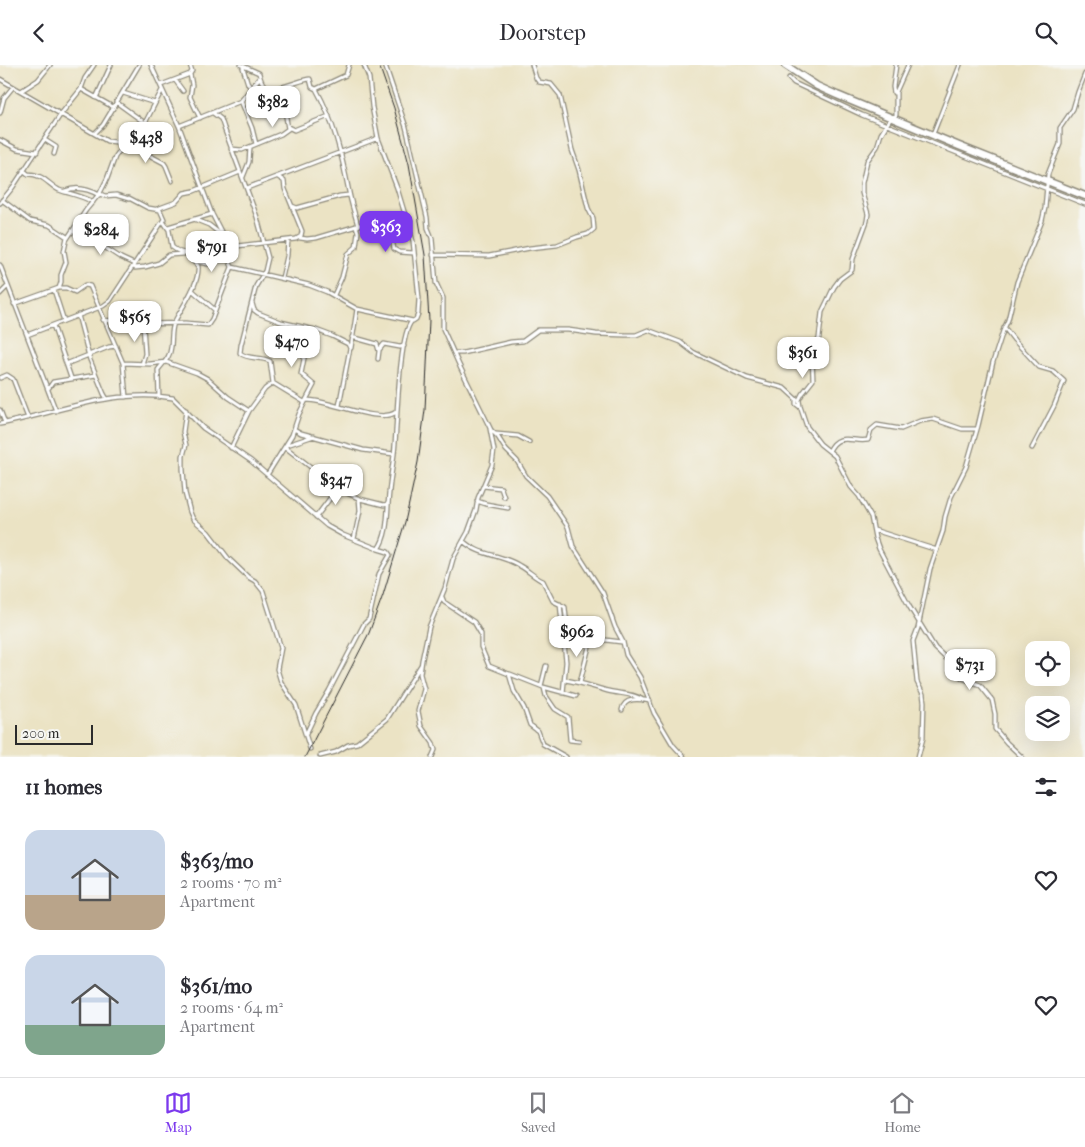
<!DOCTYPE html>
<meta charset="utf-8">
<style>
body{margin:0;font-family:"IM FELL French Canon",serif;background:#f2f2f3;color:#2b2b33;height:100vh;display:flex;flex-direction:column;font-size:19px;white-space:nowrap}
*{box-sizing:border-box;margin:0}
p{font-size:16px;color:#7c7c81}
.icon{flex:none;width:28px;height:28px;fill:none;stroke:currentColor;stroke-width:2;stroke-linecap:round;stroke-linejoin:round}
.map{position:relative;height:692px;overflow:hidden}
.drawer{display:flex;flex-direction:column;background:#fff;flex:1}
.drawer>*{flex:none}
.controls{position:absolute;left:1025px;top:576px;display:grid;gap:10px}
.controls a{display:grid;place-items:center;width:45px;height:45px;border-radius:10px;background:#fff;box-shadow:0 5px 20px #0002;font-size:25px}
.scale{position:absolute;left:15px;bottom:12px;width:78px;box-sizing:border-box;padding-left:5px;border:2px solid #2b2b2b;border-top:0;font-size:14px;line-height:18px;white-space:nowrap;color:#2b2b2b;-webkit-text-stroke:4px #f6f6f2;paint-order:stroke}
.price{position:absolute;translate:-50% -42px;padding:0 11px;border-radius:10px;background:#fff;color:#222;font-size:16px;line-height:32px;filter:drop-shadow(0 1px 2px #0008)}
.price::after{content:'';position:absolute;left:50%;top:30px;width:15px;height:11px;margin-left:-8px;background:inherit;clip-path:polygon(0 0,100% 0,50% 100%)}
.price.on{background:#7c3aed;color:#fff}
ul{padding:0;list-style:none}
li{display:flex;align-items:center;gap:15px;height:125px;padding:0 25px}
li span{display:grid;place-items:center;flex:none;width:140px;height:100px;border-radius:15px;color:#555}
li>.icon{margin-inline-start:auto}
span .icon{width:60px;height:60px;fill:#fffc;stroke-width:1}
li b{font-size:21px}
h2{display:flex;justify-content:space-between;align-items:center;height:60px;padding:0 25px;font-size:21px}
header{display:flex;justify-content:space-between;align-items:center;height:65px;padding:0 25px;background:#fff;font-size:22px;font-weight:600}
.menu{display:flex;justify-content:space-around;align-items:center;height:70px;border-top:1px solid #e1e1e2;background:#fff;font-size:14px;color:#7c7c81}
.menu a{display:grid;justify-items:center;gap:2px}
.menu .on{color:#7c3aed}
.map>svg:first-child{display:block}
.lines{fill:none;stroke-linecap:round;stroke-linejoin:round}
.street-casing{stroke:#8b8778;stroke-width:5.5}
.highway-casing{stroke:#8b8778;stroke-width:9}
.street{stroke:#fff;stroke-width:3}
.highway{stroke:#fff;stroke-width:6}
.rail{stroke:#2b2b2b;stroke-width:1}
</style>
<header><svg class="icon" aria-label="back" viewBox="0 0 24 24"><path d="M15 5l-7 7 7 7"/></svg>Doorstep<svg class="icon" aria-label="search" viewBox="0 0 24 24"><circle cx="10" cy="10" r="6"/><path d="M15 15l6 6"/></svg></header>
<div class="map">
<svg width="1085" height="692" viewBox="0 0 1085 692">
<rect width="100%" height="100%" fill="#f6f6f2"/>
<filter id="ink" filterUnits="userSpaceOnUse"><feTurbulence type="fractalNoise" baseFrequency=".02" numOctaves="2"/><feDisplacementMap in="SourceGraphic" scale="10" xChannelSelector="R" yChannelSelector="G"/><feConvolveMatrix kernelMatrix="1 2 1 2 8 2 1 2 1" color-interpolation-filters="sRGB"/></filter>
<filter id="wash" filterUnits="userSpaceOnUse"><feTurbulence type="fractalNoise" baseFrequency=".0096" numOctaves="4" result="noise"/><feDisplacementMap in="SourceGraphic" scale="20" xChannelSelector="R" yChannelSelector="G"/><feGaussianBlur stdDeviation="1.12" result="paint"/><feColorMatrix in="noise" values="0 0 0 0 0 0 0 0 0 0 0 0 0 0 0 0 0 1.4 0 .05"/><feComposite in="paint" operator="in"/></filter>
<g filter="url(#wash)">
<rect width="100%" height="100%" fill="#ebe3c4"/>
</g>
<g filter="url(#ink)">
<g class="lines">
<defs>
<path id="street" d="M 151,0 L 179,61 L 212,149 L 229,182 L 229,195 L 232,202 L 309,220 L 327,227 L 357,244 L 413,256 L 416,254 L 418,249 L 419,233 L 413,176 L 397,123 L 378,73 L 372,42 L 369,13 L 364,0
M 241,0 L 259,8 C 260,12 261,17 264,20 C 273,30 300,14 310,14 L 312,22 L 316,24 C 334,56 342,91 349,127 C 351,138 355,149 358,161
M 385,0 L 406,62 L 427,152 L 428,163 L 432,173 L 436,218 L 443,233 L 443,264 L 460,302 L 491,365 L 498,372 L 506,385 L 517,396 L 526,411 L 547,431 L 568,462 L 573,481 L 603,528 L 615,562 L 623,577 L 626,590 L 640,612 L 654,648 L 673,680 L 684,692
M 908,0 L 896,27 L 896,50 L 891,53 L 881,69 L 877,82 L 867,96 L 862,118 L 862,128 L 868,149 L 867,156 L 853,194 L 852,205 L 840,214 L 834,222 L 822,247 L 819,273 L 812,291 L 813,315 L 802,329 L 799,335 L 800,341 L 807,362 L 820,379 L 835,391 L 851,422 L 859,431 L 871,452 L 875,473 L 879,484 L 909,541 L 935,583 L 953,600 L 962,613 L 980,620 L 992,635 L 995,649 L 995,664 L 1007,678 L 1022,692
M 243,3 L 248,19 L 251,23
M 190,9 L 192,20 L 190,32 L 200,53
M 789,13 L 794,18 L 862,50 L 1085,139
M 0,14 L 107,76 L 126,78 L 145,58 L 162,25
M 175,15 L 183,26
M 161,20 L 190,9 L 192,6 L 190,0
M 81,24 L 113,42
M 316,24 L 346,10 L 349,0
M 21,26 L 38,15 L 50,0
M 123,28 L 155,38
M 894,28 L 893,22 L 896,0
M 96,33 L 111,0
M 241,36 L 252,63 L 256,79
M 116,37 L 145,58
M 0,48 L 4,33 L 13,22
M 213,48 L 221,54 L 224,63 L 257,152 L 268,193 L 265,206 L 256,221 L 241,280 L 240,288 C 248,295 260,291 270,296 L 273,318
M 179,61 L 241,36 L 260,12
M 288,62 L 294,65 L 329,51
M 95,68 L 103,60 L 139,0
M 933,69 L 960,0
M 0,75 L 17,84 L 37,87
M 45,75 L 56,82 L 54,89
M 126,78 L 164,98 L 166,101 L 172,116
M 231,84 L 242,85 L 281,69 L 288,64 L 286,52 L 274,23
M 23,105 L 28,109 C 43,109 48,119 59,125 C 70,129 83,131 93,137
M 243,112 L 249,97 L 250,82
M 247,123 L 378,73
M 65,126 C 77,121 88,124 99,130
M 100,129 L 105,131 L 116,130 L 129,134
M 2,135 L 30,156 L 49,160 L 67,172 L 64,186 L 66,197 L 61,210 L 61,217 L 59,223
M 0,138 L 13,122 L 61,49 L 81,24 L 85,13 L 94,0
M 292,141 L 297,143 L 340,131 L 349,130
M 157,144 L 176,137 L 184,128 L 194,126 L 240,107
M 194,154 L 209,160 L 223,171
M 395,155 L 392,174 L 394,184 L 399,187 L 414,188
M 163,156 L 169,165 L 172,182 C 190,197 206,182 228,180
M 168,162 L 212,149
M 72,167 L 81,167 L 121,193 L 134,199
M 300,173 L 307,174 L 316,173 L 370,157 L 405,152
M 67,174 L 86,145 L 100,128 L 107,114 L 115,92 L 125,78
M 229,182 L 296,174 L 301,171 L 302,166 L 285,124 L 284,116 L 278,112
M 433,190 L 489,191 L 530,183 L 557,180 L 577,172 L 588,169 L 594,164 L 593,153 L 588,143 L 579,105 L 572,85 L 560,30 L 551,19 L 539,17 L 536,13 L 532,0
M 193,196 L 208,199 L 218,195 L 229,195
M 199,197 L 203,186
M 0,200 L 56,346
M 133,202 L 135,203 L 145,202 L 159,198 L 169,190 L 183,189
M 282,213 L 287,191 L 288,175
M 54,225 L 64,256
M 192,225 L 215,245
M 0,229 L 7,222
M 334,230 L 342,212 L 348,189 L 356,182 L 358,167 L 356,161
M 252,238 L 254,245 L 258,248 L 281,257 L 316,265 L 332,271 L 348,279 L 350,283 L 339,341
M 14,239 L 59,223 L 66,223 L 75,227 L 85,220 L 90,221 L 123,298 L 150,299 L 166,297 L 197,308 L 208,314 L 228,332 L 249,346
M 78,250 L 90,295 L 104,329 L 107,334
M 103,255 L 148,259 L 185,258 L 208,260 L 212,254 L 232,202
M 53,260 L 71,313
M 1004,262 L 1014,275 L 1039,302 L 1053,306 L 1064,316 L 1054,341 L 1032,383
M 305,263 L 309,268 L 301,309 L 314,320 L 306,335
M 27,270 L 103,241 L 110,236 L 164,154 L 160,145 L 148,143 L 129,133
M 352,272 L 377,279 L 379,286 L 378,294
M 351,283 L 357,244
M 379,285 L 384,279 L 400,282 L 404,281
M 454,288 L 463,288 L 511,277 L 523,276 L 538,265 L 568,265 L 596,269 L 625,270 L 636,270 L 648,265 L 680,277 L 693,287 L 747,313 L 784,323 L 796,334 L 796,339 L 800,342
M 123,298 L 126,332
M 66,299 L 109,282 L 116,281
M 142,299 L 145,289 L 143,259
M 0,313 L 7,310 L 13,314 L 28,353
M 48,324 L 53,317 L 96,310
M 159,332 L 158,305 C 164,297 170,293 171,282 C 172,275 171,265 174,258 C 181,243 200,219 198,201 L 186,189
M 0,345 L 5,358
M 186,345 L 183,367 L 186,380 L 183,391 L 183,404 L 185,428 L 190,447 L 193,454 L 208,467 L 228,493 L 248,512 L 255,516 L 263,526 L 281,583 L 277,604 L 281,617 L 296,640 L 310,684
M 0,359 C 56,348 115,323 173,333 L 203,363 L 251,396 L 327,461 L 343,470 L 378,484 C 389,469 387,446 389,428 C 390,412 394,396 395,379 C 397,358 399,268 412,256
M 294,364 L 301,368 L 363,385 L 394,389
M 496,369 L 518,371 L 529,377
M 287,380 L 314,371
M 285,382 L 340,425 L 360,434 L 384,440 L 387,439
M 231,383 L 249,346 L 265,324 L 273,318 L 304,337
M 829,386 C 839,366 852,378 868,375 L 871,365 L 877,360 L 901,364 L 920,356 L 933,354 L 962,364 L 977,364
M 267,410 L 292,370 L 299,349 L 306,335 C 327,334 380,360 396,347
M 483,421 L 501,423 L 504,432
M 477,436 L 486,439 L 508,443
M 316,452 L 334,428 L 336,421
M 874,465 L 937,485
M 354,474 L 360,446 L 359,433
M 463,476 C 479,491 502,489 520,501 C 528,505 535,513 543,516 L 553,536 L 565,542 L 566,552 L 569,557 L 589,573 L 622,577
M 442,532 L 444,537 L 474,557 L 481,569 L 481,582 L 489,601 L 509,609 L 514,626 L 524,643 L 530,660 L 538,666 L 543,679 L 566,692
M 560,539 L 566,597 L 563,628
M 510,609 L 543,622 L 576,631
M 565,615 C 580,617 593,622 608,626 C 619,629 634,628 643,635
M 580,617 L 591,574
M 541,621 L 546,601
M 544,623 L 546,631 L 555,644 L 568,652 L 570,675 L 579,676
M 622,645 C 624,632 639,634 650,636
M 306,669 L 316,648 L 329,626 L 364,559 L 369,554 L 379,509 L 390,490 L 388,487 L 378,484
M 320,691 L 336,687 L 348,680 L 357,678 L 387,654 L 421,600
M 432,692 L 435,685 L 433,678 L 421,661 L 418,646 L 424,624 L 420,609 L 422,595 L 429,562 L 445,523 L 453,494 L 468,467 L 476,445 L 478,433 L 492,400 L 494,385 L 490,364
M 918,692 L 923,673 L 924,637 L 923,629 L 917,617 L 913,576 L 918,563 L 930,504 L 943,466 L 945,452 L 951,432 L 966,402 L 978,361 L 993,297 L 1003,266 L 1008,255 L 1017,217 L 1042,156 L 1045,143 L 1048,109 L 1060,79 L 1060,63 L 1073,44 L 1078,27 L 1085,9"/>
<path id="highway" d="M 785,0 L 817,21 L 837,30 L 959,81 L 1085,131"/>
</defs>
<use href="#street" class="street-casing"/>
<use href="#highway" class="highway-casing"/>
<use href="#street" class="street"/>
<use href="#highway" class="highway"/>
<path class="rail" d="M 305,692 L 369,568 L 383,530 L 405,457 L 418,397 L 425,345 L 429,255 L 425,190 L 409,99 L 394,43 L 379,0"/>
</g>
</g>
</svg>
<div class="controls">
<a><svg class="icon" aria-label="locate" viewBox="0 0 24 24"><circle cx="12" cy="12" r="6"/><path d="M12 2v4M12 18v4M2 12h4M18 12h4"/></svg></a>
<a><svg class="icon" aria-label="layers" viewBox="0 0 24 24"><path d="M12 4l9 5-9 5-9-5zM3 14l9 5 9-5"/></svg></a>
</div>
<div class="scale">200 m</div>
<b class="price" style="left:273px;top:63px">$382</b>
<b class="price" style="left:146px;top:99px">$438</b>
<b class="price on" style="left:386px;top:188px">$363</b>
<b class="price" style="left:101px;top:191px">$284</b>
<b class="price" style="left:212px;top:208px">$791</b>
<b class="price" style="left:135px;top:278px">$565</b>
<b class="price" style="left:292px;top:303px">$470</b>
<b class="price" style="left:803px;top:314px">$361</b>
<b class="price" style="left:336px;top:441px">$347</b>
<b class="price" style="left:577px;top:593px">$962</b>
<b class="price" style="left:970px;top:626px">$731</b>
</div>
<section class="drawer">
<h2>11 homes<svg class="icon" aria-label="filters" viewBox="0 0 24 24"><path d="M4 7h16M4 17h16"/><circle cx="9" cy="7" r="2"/><circle cx="15" cy="17" r="2"/></svg></h2>
<ul>
<li><span style="background:linear-gradient(#c9d6e8 65%,#b9a48a 0)"><svg class="icon" aria-label="home" viewBox="0 0 24 24"><path d="M3 11l9-7 9 7M6 9v11h12V9"/></svg></span><div><b>$363/mo</b><p>2 rooms · 70 m²</p><p>Apartment</p></div><svg class="icon" aria-label="heart" viewBox="0 0 24 24"><path d="M12 20l-8-8c-3-5 5-10 8-4 3-6 11-1 8 4z"/></svg></li>
<li><span style="background:linear-gradient(#c9d6e8 70%,#7fa58c 0)"><svg class="icon" aria-label="home" viewBox="0 0 24 24"><path d="M3 11l9-7 9 7M6 9v11h12V9"/></svg></span><div><b>$361/mo</b><p>2 rooms · 64 m²</p><p>Apartment</p></div><svg class="icon" aria-label="heart" viewBox="0 0 24 24"><path d="M12 20l-8-8c-3-5 5-10 8-4 3-6 11-1 8 4z"/></svg></li>
</ul>
</section>
<nav class="menu">
<a class="on"><svg class="icon" aria-label="map" viewBox="0 0 24 24"><path d="M3 6l6-2 6 2 6-2v14l-6 2-6-2-6 2zM9 4v14M15 6v14"/></svg>Map</a>
<a><svg class="icon" aria-label="saved" viewBox="0 0 24 24"><path d="M7 4h10v16l-5-4-5 4z"/></svg>Saved</a>
<a><svg class="icon" aria-label="home" viewBox="0 0 24 24"><path d="M3 11l9-7 9 7M6 9v11h12V9"/></svg>Home</a>
</nav>
